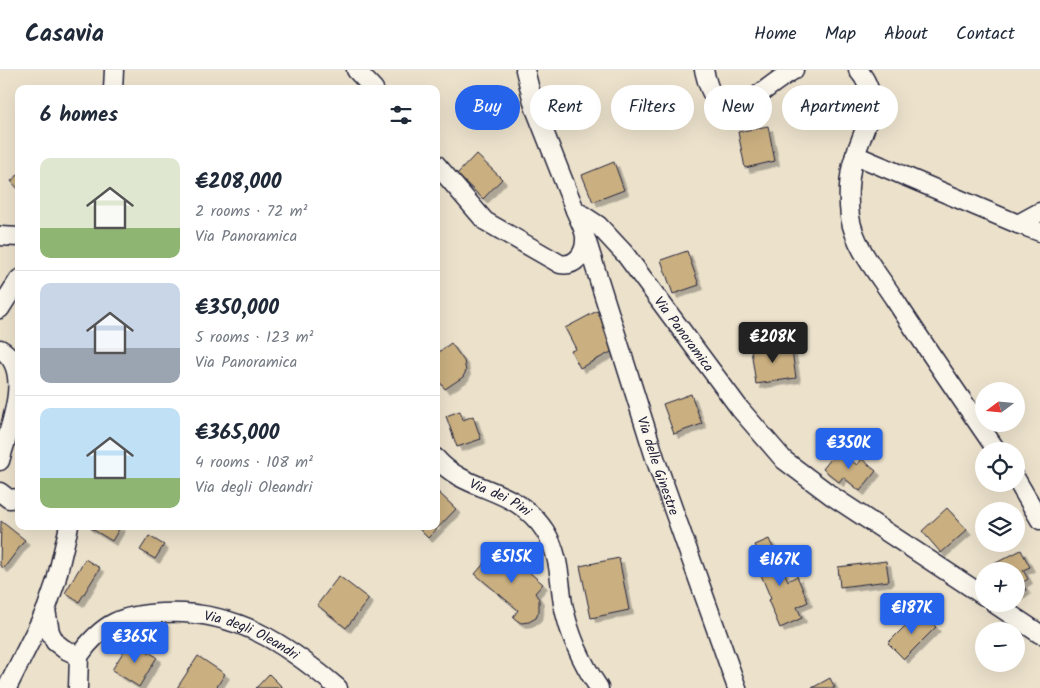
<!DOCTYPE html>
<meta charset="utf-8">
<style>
body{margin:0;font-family:Kalam,sans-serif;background:#f2f2f3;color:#1f2937;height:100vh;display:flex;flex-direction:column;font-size:19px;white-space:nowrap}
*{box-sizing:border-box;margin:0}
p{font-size:16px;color:#747a83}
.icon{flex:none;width:28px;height:28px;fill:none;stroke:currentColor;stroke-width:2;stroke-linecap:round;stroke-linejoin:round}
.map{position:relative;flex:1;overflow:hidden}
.drawer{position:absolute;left:15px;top:15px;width:425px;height:445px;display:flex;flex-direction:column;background:#fff;border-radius:10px;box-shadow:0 5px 20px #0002}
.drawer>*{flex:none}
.banner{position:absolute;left:455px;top:15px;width:475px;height:45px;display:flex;gap:10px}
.needle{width:32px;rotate:254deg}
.fabs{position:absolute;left:975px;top:312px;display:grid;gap:10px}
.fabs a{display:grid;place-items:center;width:50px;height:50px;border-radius:50%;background:#fff;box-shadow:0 5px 20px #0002;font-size:25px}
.price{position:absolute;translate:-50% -42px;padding:0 11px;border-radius:5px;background:#2563eb;color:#fff;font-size:16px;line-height:32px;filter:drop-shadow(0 1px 2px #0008)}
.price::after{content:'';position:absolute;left:50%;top:30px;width:15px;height:11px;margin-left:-8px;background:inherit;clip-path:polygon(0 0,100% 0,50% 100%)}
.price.current{background:#222;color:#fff}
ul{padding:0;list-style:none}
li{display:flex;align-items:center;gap:15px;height:125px;padding:0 25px}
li+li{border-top:1px solid #e0e1e3}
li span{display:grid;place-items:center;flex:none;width:140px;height:100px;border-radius:10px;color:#555}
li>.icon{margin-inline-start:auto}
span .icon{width:60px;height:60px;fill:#fffc;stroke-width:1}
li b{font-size:21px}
h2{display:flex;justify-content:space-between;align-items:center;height:60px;padding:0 25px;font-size:21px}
.pill{padding:0 18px;border-radius:22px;background:#fff;box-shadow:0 5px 20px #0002;font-size:18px;line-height:45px}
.pill.current{background:#2563eb;color:#fff}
header{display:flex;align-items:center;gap:30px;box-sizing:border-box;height:70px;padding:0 25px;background:#fff;border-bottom:1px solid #e0e1e3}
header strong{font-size:24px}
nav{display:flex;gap:28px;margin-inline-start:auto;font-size:18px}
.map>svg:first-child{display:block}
.building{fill:#cab081;stroke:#22223b;filter:url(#shadow)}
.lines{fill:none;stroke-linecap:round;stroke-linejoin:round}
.minor-casing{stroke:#22223b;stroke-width:21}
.minor{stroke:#fbf7ec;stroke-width:18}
.labels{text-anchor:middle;stroke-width:4;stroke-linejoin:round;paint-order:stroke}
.street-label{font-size:14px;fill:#22223b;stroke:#fbf7ec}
</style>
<header>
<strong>Casavia</strong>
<nav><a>Home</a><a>Map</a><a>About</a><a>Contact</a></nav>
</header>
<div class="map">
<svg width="1040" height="618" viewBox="0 0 1040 618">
<defs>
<filter id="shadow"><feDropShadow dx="4.5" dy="4.5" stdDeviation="0" flood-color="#0004"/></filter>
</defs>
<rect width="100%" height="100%" fill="#ece2cc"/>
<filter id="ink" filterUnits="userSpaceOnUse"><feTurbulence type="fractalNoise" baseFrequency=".02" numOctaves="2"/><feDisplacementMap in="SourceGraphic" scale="10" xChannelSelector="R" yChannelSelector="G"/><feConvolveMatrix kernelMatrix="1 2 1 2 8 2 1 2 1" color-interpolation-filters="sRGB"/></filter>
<g filter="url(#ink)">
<path class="building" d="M 768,56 L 775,91 L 745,98 L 738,62 Z
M 476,84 L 502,109 L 483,129 L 457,104 Z
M 614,92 L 624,120 L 593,132 L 582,105 Z
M 19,104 L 19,120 L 11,111 Z
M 687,181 L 699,215 L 673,224 L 661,190 Z
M 597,241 L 617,279 L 580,298 L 571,281 L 576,279 L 565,258 Z
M 451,273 L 464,291 L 466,301 L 463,307 L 445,319 L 436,307 L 436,284 Z
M 791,274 L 796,308 L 756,314 L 751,280 Z
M 691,324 L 702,354 L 674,364 L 663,334 Z
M 460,341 L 463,350 L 473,346 L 481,369 L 457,377 L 446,346 Z
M 838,380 L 857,395 L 862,389 L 876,401 L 860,421 L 843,407 L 839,412 L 823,399 Z
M 436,420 L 456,439 L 428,468 L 416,456 L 436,456 Z
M 947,438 L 967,460 L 941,483 L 922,461 Z
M 1,451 L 25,470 L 4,498 L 0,496 Z
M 87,456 L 121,456 L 112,471 Z
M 149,466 L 164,475 L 155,489 L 140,480 Z
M 769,469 L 788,511 L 797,506 L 808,532 L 797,537 L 802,548 L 780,558 L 768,530 L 771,529 L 759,500 L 765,497 L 755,475 Z
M 499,476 L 543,514 L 535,523 L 539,529 L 539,541 L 536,548 L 529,552 L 521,553 L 515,549 L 513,547 L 518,540 L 475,504 Z
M 1021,480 L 1030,497 L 1023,500 L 1028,509 L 1022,513 L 1026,520 L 1016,526 L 1016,501 L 995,501 L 992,495 Z
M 619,488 L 629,540 L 591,548 L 580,496 Z
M 85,489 L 100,498 L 79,532 L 65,523 Z
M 886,491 L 889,511 L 840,517 L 838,497 Z
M 339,506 L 369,529 L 346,558 L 317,535 Z
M 920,541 L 936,557 L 904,589 L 888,573 Z
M 130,571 L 157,587 L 139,617 L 112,600 Z
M 198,586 L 225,604 L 216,618 L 177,618 Z
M 269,604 L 283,618 L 256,618 Z
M 830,608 L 835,618 L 812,618 Z"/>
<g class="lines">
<defs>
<g id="minor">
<path d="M 356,0 L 374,19"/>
<path d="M 525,0 L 534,36 L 575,140"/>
<path d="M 704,0 C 721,75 756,20 794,0"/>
<path d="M 858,0 C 886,32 861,61 852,95 C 848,113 848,130 850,147 C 855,178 879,205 895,230 C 928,281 963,331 997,381"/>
<path d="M 113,19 L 114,0"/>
<path d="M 855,85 L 1018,154 L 1040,142"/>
<path id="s1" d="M 436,94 L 485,151 L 560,194 C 574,197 585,185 585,170 C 586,161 578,148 575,140 L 598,155 L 625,184 L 740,339 L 784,390 L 832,426 L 984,526"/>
<path d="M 1018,154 L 1040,162"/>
<path d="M 0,166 L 19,167"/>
<path id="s2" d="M 586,169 L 656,391 L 737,618"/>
<path d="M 0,239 L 19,209"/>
<path d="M 0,279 C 35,298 8,361 0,391"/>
<path id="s3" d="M 436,388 C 467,424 515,415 545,461 C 560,485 559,508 563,534 C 569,564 582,593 599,618"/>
<path d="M 1016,409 L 1040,450"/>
<path d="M 0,422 L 9,429 L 19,428"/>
<path d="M 69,456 L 56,511 L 46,540 L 50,562 L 55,572 L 64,579 L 79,586 L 78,618"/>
<path d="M 995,534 L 1040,564"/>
<path id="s4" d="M 79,586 C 103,552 122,545 162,543 C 235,539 285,573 338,618"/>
<path d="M 7,618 L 46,540"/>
</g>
</defs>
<use href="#minor" class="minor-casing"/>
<use href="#minor" class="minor"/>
</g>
</g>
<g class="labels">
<g class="street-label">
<text dy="5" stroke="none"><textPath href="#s1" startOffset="400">Via Panoramica</textPath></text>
<text dy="5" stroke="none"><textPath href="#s2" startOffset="238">Via delle Ginestre</textPath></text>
<text dy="5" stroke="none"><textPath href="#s3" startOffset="76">Via dei Pini</textPath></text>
<text dy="5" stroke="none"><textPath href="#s4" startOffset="192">Via degli Oleandri</textPath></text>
</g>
</g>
</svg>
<div class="fabs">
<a><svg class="needle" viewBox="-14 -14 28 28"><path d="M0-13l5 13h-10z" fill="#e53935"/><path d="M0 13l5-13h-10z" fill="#747a83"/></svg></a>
<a><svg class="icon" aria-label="locate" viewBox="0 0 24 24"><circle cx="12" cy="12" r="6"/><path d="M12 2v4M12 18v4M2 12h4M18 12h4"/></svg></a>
<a><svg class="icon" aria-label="layers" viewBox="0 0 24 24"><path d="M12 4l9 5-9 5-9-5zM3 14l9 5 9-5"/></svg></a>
<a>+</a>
<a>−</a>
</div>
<b class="price current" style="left:773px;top:294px">€208K</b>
<b class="price" style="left:849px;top:400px">€350K</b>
<b class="price" style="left:512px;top:514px">€515K</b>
<b class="price" style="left:780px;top:517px">€167K</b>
<b class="price" style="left:912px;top:565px">€187K</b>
<b class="price" style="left:135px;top:594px">€365K</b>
<div class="banner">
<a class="pill current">Buy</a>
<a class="pill">Rent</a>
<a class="pill">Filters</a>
<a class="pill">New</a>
<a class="pill">Apartment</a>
</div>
<section class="drawer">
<h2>6 homes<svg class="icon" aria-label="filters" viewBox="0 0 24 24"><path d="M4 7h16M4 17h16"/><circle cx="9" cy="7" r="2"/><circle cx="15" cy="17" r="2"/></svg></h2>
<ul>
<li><span style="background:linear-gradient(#dfe7d0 70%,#8fb573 0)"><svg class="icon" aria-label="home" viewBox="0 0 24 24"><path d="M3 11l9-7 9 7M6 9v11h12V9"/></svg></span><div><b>€208,000</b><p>2 rooms · 72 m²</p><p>Via Panoramica</p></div></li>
<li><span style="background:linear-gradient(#c9d6e8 65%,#9aa5b1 0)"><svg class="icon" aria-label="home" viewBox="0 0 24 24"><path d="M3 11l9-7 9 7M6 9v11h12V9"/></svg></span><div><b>€350,000</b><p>5 rooms · 123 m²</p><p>Via Panoramica</p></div></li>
<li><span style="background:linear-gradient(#bfe0f5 70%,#8fb573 0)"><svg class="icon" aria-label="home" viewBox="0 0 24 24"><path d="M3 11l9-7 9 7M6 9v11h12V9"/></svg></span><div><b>€365,000</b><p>4 rooms · 108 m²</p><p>Via degli Oleandri</p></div></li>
</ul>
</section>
</div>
